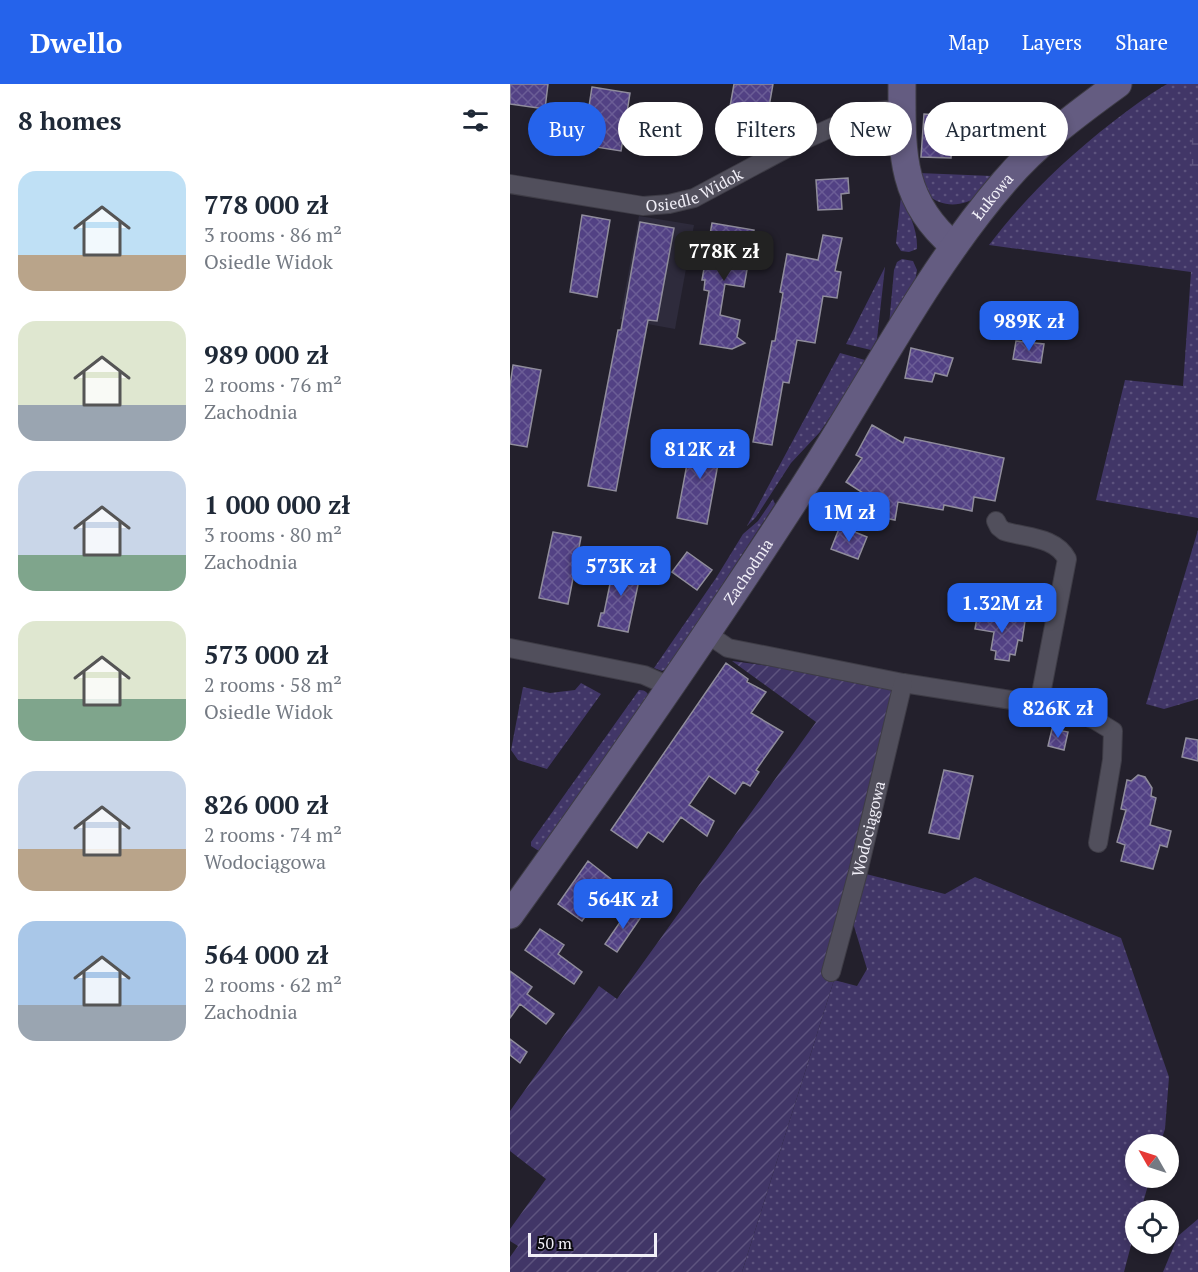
<!DOCTYPE html>
<meta charset="utf-8">
<style>
body{margin:0;font-family:"PT Serif",serif;background:#f2f2f3;color:#1f2937;height:100vh;display:flex;flex-direction:column;font-size:22px;white-space:nowrap}
*{box-sizing:border-box;margin:0}
p{font-size:20px;color:#747a83}
.icon{flex:none;width:33px;height:33px;fill:none;stroke:currentColor;stroke-width:2;stroke-linecap:round;stroke-linejoin:round}
.map{position:relative;flex:1;overflow:hidden}
.side{display:flex;flex-direction:column;background:#fff;width:510px}
.side>*{flex:none}
.banner{position:absolute;left:18px;top:18px;width:570px;height:54px;display:flex;gap:12px}
.needle{width:39px;rotate:309deg}
.controls{position:absolute;left:615px;top:1050px;display:grid;gap:12px}
.controls a{display:grid;place-items:center;width:54px;height:54px;border-radius:50%;background:#fff;box-shadow:0 3px 9px #0003;font-size:30px}
.scale{position:absolute;left:18px;bottom:15px;width:129px;box-sizing:border-box;padding-left:6px;border:3px solid #f1eff8;border-top:0;font-size:16px;line-height:21px;white-space:nowrap;color:#f1eff8;-webkit-text-stroke:4px #0c0b10;paint-order:stroke}
.price{position:absolute;translate:-50% -51px;padding:0 14px;border-radius:12px;background:#2563eb;color:#fff;font-size:20px;line-height:39px;filter:drop-shadow(0 2px 3px #0008)}
.price::after{content:'';position:absolute;left:50%;top:36px;width:18px;height:14px;margin-left:-9px;background:inherit;clip-path:polygon(0 0,100% 0,50% 100%)}
.price.on{background:#222;color:#fff}
ul{padding:0;list-style:none}
li{display:flex;align-items:center;gap:18px;height:150px;padding:0 18px}
li span{display:grid;place-items:center;flex:none;width:168px;height:120px;border-radius:18px;color:#555}
li>.icon{margin-inline-start:auto}
span .icon{width:72px;height:72px;fill:#fffc;stroke-width:1}
li b{font-size:26px}
h2{display:flex;justify-content:space-between;align-items:center;height:72px;padding:0 18px;font-size:26px}
.tag{padding:0 21px;border-radius:27px;background:#fff;box-shadow:0 3px 9px #0003;font-size:21px;line-height:54px}
.tag.on{background:#2563eb;color:#fff}
header{display:flex;align-items:center;gap:36px;box-sizing:border-box;height:84px;padding:0 30px;background:#2563eb;color:#fff}
header strong{font-size:28px}
nav{display:flex;gap:33px;margin-inline-start:auto;font-size:21px}
main{display:flex;flex:1;min-height:0}
.map>svg:first-child{display:block}
.built{fill:#2e2b3c}
.grass{fill:url(#grass-dots)}
.wetland{fill:url(#wetland-marsh)}
.garden{fill:url(#garden-furrows)}
.building{fill:url(#building-cross-hatch);stroke:#908d9c;stroke-width:1.5}
.lines{fill:none;stroke-linecap:round;stroke-linejoin:round}
.street-casing{stroke:#3e3c46;stroke-width:20}
.secondary-casing{stroke:#3e3c46;stroke-width:29}
.street{stroke:#514f5c;stroke-width:18}
.secondary{stroke:#645c81;stroke-width:27}
.labels{text-anchor:middle;stroke-width:5;stroke-linejoin:round;paint-order:stroke}
.street-label{font-size:16px;fill:#f1eff8;stroke:#0c0b10}
</style>
<header>
<strong>Dwello</strong>
<nav><a>Map</a><a>Layers</a><a>Share</a></nav>
</header>
<main>
<section class="side">
<h2>8 homes<svg class="icon" aria-label="filters" viewBox="0 0 24 24"><path d="M4 7h16M4 17h16"/><circle cx="9" cy="7" r="2"/><circle cx="15" cy="17" r="2"/></svg></h2>
<ul>
<li><span style="background:linear-gradient(#bfe0f5 70%,#b9a48a 0)"><svg class="icon" aria-label="home" viewBox="0 0 24 24"><path d="M3 11l9-7 9 7M6 9v11h12V9"/></svg></span><div><b>778 000 zł</b><p>3 rooms · 86 m²</p><p>Osiedle Widok</p></div></li>
<li><span style="background:linear-gradient(#dfe7d0 70%,#9aa5b1 0)"><svg class="icon" aria-label="home" viewBox="0 0 24 24"><path d="M3 11l9-7 9 7M6 9v11h12V9"/></svg></span><div><b>989 000 zł</b><p>2 rooms · 76 m²</p><p>Zachodnia</p></div></li>
<li><span style="background:linear-gradient(#c9d6e8 70%,#7fa58c 0)"><svg class="icon" aria-label="home" viewBox="0 0 24 24"><path d="M3 11l9-7 9 7M6 9v11h12V9"/></svg></span><div><b>1 000 000 zł</b><p>3 rooms · 80 m²</p><p>Zachodnia</p></div></li>
<li><span style="background:linear-gradient(#dfe7d0 65%,#7fa58c 0)"><svg class="icon" aria-label="home" viewBox="0 0 24 24"><path d="M3 11l9-7 9 7M6 9v11h12V9"/></svg></span><div><b>573 000 zł</b><p>2 rooms · 58 m²</p><p>Osiedle Widok</p></div></li>
<li><span style="background:linear-gradient(#c9d6e8 65%,#b9a48a 0)"><svg class="icon" aria-label="home" viewBox="0 0 24 24"><path d="M3 11l9-7 9 7M6 9v11h12V9"/></svg></span><div><b>826 000 zł</b><p>2 rooms · 74 m²</p><p>Wodociągowa</p></div></li>
<li><span style="background:linear-gradient(#a9c7e8 70%,#9aa5b1 0)"><svg class="icon" aria-label="home" viewBox="0 0 24 24"><path d="M3 11l9-7 9 7M6 9v11h12V9"/></svg></span><div><b>564 000 zł</b><p>2 rooms · 62 m²</p><p>Zachodnia</p></div></li>
</ul>
</section>
<div class="map">
<svg width="688" height="1188" viewBox="0 0 688 1188">
<defs>
<pattern id="grass-dots" width="8" height="8" patternUnits="userSpaceOnUse" patternTransform="scale(1.5)"><rect width="8" height="8" fill="#413667"/><path d="M2 2h.1M6 6h.1" fill="none" stroke="#5d537e" stroke-width="1.8" stroke-linecap="round"/></pattern>
<pattern id="wetland-marsh" width="20" height="14" patternUnits="userSpaceOnUse" patternTransform="scale(1.5)"><rect width="20" height="14" fill="#413667"/><path d="M1 5h8M5 5V1M11 12h8M15 12V8" fill="none" stroke="#5d537e"/></pattern>
<pattern id="garden-furrows" width="10" height="10" patternUnits="userSpaceOnUse" patternTransform="scale(1.5)"><rect width="10" height="10" fill="#413667"/><path d="M-1 1l2-2M0 10L10 0M9 11l2-2" fill="none" stroke="#5d537e"/></pattern>
<pattern id="building-cross-hatch" width="8" height="8" patternUnits="userSpaceOnUse" patternTransform="scale(1.5)"><rect width="8" height="8" fill="#524184"/><path d="M0 0l8 8M0 8l8-8" fill="none" stroke="#6b5d96"/></pattern>
</defs>
<rect width="100%" height="100%" fill="#23202c"/>
<path class="built" d="M 129,132 L 184,141 L 165,245 L 110,235 Z"/>
<path class="grass" d="M 657,0 L 688,0 L 688,434 L 586,416 L 615,296 L 673,302 L 681,188 L 479,161 C 515,114 556,74 604,37 C 621,24 638,11 657,0 Z
M 409,89 L 482,92 C 477,98 473,106 468,111 C 456,123 430,124 419,111 C 415,105 412,96 409,89 Z
M 391,112 C 399,129 408,146 407,165 L 399,168 L 391,167 L 386,159 Z
M 392,175 L 403,177 L 407,186 L 405,198 L 379,241 L 384,186 L 387,178 Z
M 375,183 L 367,255 L 361,266 L 336,260 Z
M 330,269 L 355,276 L 334,312 L 310,348 L 281,379 L 246,433 L 237,442 Z
M 263,415 L 265,420 L 158,584 L 152,587 L 144,584 L 206,494 L 233,450 L 248,437 Z
M 688,446 L 688,615 L 654,625 L 636,620 Z
M 71,599 L 91,610 L 37,685 L 8,676 L 1,666 L 13,603 L 40,609 L 65,606 Z
M 129,606 C 136,606 138,609 140,615 L 32,769 L 21,762 L 21,758 Z
M 352,789 L 435,810 L 465,793 L 611,854 L 659,993 L 655,1045 L 650,1060 L 626,1060 L 626,1094 L 640,1094 L 631,1126 L 626,1126 L 625,1146 L 614,1188 L 232,1188 L 324,896 L 347,902 L 357,885 L 343,839 Z
M 688,1135 L 688,1188 L 653,1188 L 668,1152 Z"/>
<path class="wetland" d="M 688,32 L 688,100 C 677,80 681,52 688,32 Z"/>
<path class="garden" d="M 222,577 L 371,597 L 384,608 L 324,896 L 232,1188 L 0,1188 L 0,1173 L 8,1162 L 0,1157 L 0,1145 L 36,1095 L 0,1067 L 0,1027 L 89,902 L 107,915 L 306,638 Z"/>
<path class="building" d="M 0,0 L 38,0 L 35,25 L 0,20 Z
M 224,0 L 263,0 L 256,40 L 218,34 Z
M 82,3 L 120,9 L 111,67 L 73,61 Z
M 414,30 L 443,32 L 441,74 L 411,73 Z
M 338,94 L 339,109 L 331,110 L 332,125 L 308,126 L 306,96 Z
M 72,131 L 100,136 L 87,213 L 60,208 Z
M 130,138 L 164,144 L 147,237 L 138,236 L 106,407 L 78,402 L 108,246 L 111,246 Z
M 202,139 L 244,146 L 234,203 L 215,200 L 210,231 L 230,236 L 227,253 L 235,259 L 222,265 L 190,260 L 199,207 L 194,206 L 195,196 L 192,196 Z
M 313,151 L 332,154 L 325,187 L 331,188 L 327,214 L 313,212 L 305,259 L 287,256 L 279,299 L 273,298 L 262,361 L 243,358 L 262,257 L 265,257 L 273,209 L 270,208 L 277,170 L 308,176 Z
M 506,257 L 534,260 L 531,279 L 503,275 Z
M 401,264 L 443,274 L 437,292 L 425,289 L 422,298 L 395,294 Z
M 3,281 L 31,286 L 17,363 L 0,360 L 0,302 Z
M 362,341 L 393,359 L 395,353 L 494,374 L 485,417 L 464,413 L 462,427 L 434,421 L 433,426 L 388,418 L 385,436 L 364,432 L 367,418 L 336,398 L 352,374 L 346,371 Z
M 182,353 L 212,358 L 197,440 L 167,434 Z
M 330,442 L 357,453 L 348,475 L 321,465 Z
M 43,448 L 71,453 L 58,520 L 29,514 Z
M 177,468 L 202,486 L 187,506 L 162,488 Z
M 105,476 L 132,482 L 118,548 L 88,542 L 91,529 L 94,529 Z
M 468,528 L 515,537 L 512,557 L 508,556 L 505,571 L 500,570 L 499,577 L 485,575 L 486,567 L 481,566 L 484,548 L 465,545 Z
M 216,579 L 238,595 L 237,598 L 256,608 L 241,629 L 273,648 L 246,686 L 249,688 L 240,702 L 233,698 L 225,710 L 199,692 L 179,721 L 204,737 L 197,752 L 171,733 L 153,758 L 138,748 L 127,764 L 101,746 Z
M 542,645 L 558,648 L 554,666 L 538,662 Z
M 676,654 L 688,656 L 688,677 L 672,673 Z
M 434,686 L 463,692 L 449,755 L 419,749 Z
M 628,691 L 635,693 L 642,704 L 641,712 L 646,714 L 640,741 L 661,747 L 657,763 L 650,761 L 643,785 L 611,777 L 615,761 L 607,758 L 616,726 L 611,725 L 617,696 L 621,697 Z
M 78,777 L 101,795 L 97,800 L 100,803 L 79,832 L 77,830 L 72,837 L 48,820 Z
M 119,825 L 131,833 L 107,868 L 95,860 Z
M 30,845 L 54,861 L 48,870 L 72,888 L 64,900 L 15,866 Z
M 0,887 L 22,903 L 17,910 L 44,930 L 36,940 L 10,920 L 0,934 Z
M 0,955 L 17,968 L 10,979 L 0,971 Z"/>
<g class="lines">
<defs>
<g id="street">
<path id="s1" d="M 0,100 L 133,122 L 159,120 L 184,114 L 283,61 L 356,28 L 392,25"/>
<path d="M 486,437 L 489,443 L 494,447 C 515,454 545,452 557,475 L 529,620"/>
<path d="M 196,549 L 218,564 L 393,599 L 559,625 L 585,636 L 603,647 L 602,676 L 588,759"/>
<path d="M 0,564 L 134,591 L 161,603"/>
<path id="s2" d="M 321,888 L 348,788 L 393,599"/>
</g>
<g id="secondary">
<path d="M 392,0 C 392,66 389,116 444,162"/>
<path id="s3" d="M 0,831 C 101,690 200,548 294,402 C 360,301 415,190 494,98 C 526,60 568,29 608,0"/>
</g>
</defs>
<use href="#street" class="street-casing"/>
<use href="#secondary" class="secondary-casing"/>
<use href="#street" class="street"/>
<use href="#secondary" class="secondary"/>
</g>
<g class="labels">
<g class="street-label">
<text dy="6" stroke="none"><textPath href="#s1" startOffset="189">Osiedle Widok</textPath></text>
<text dy="6" stroke="none"><textPath href="#s3" startOffset="866">Łukowa</textPath></text>
<text dy="6" stroke="none"><textPath href="#s3" startOffset="418">Zachodnia</textPath></text>
<text dy="6" stroke="none"><textPath href="#s2" startOffset="148">Wodociągowa</textPath></text>
</g>
</g>
</svg>
<div class="controls">
<a><svg class="needle" viewBox="-14 -14 28 28"><path d="M0-13l5 13h-10z" fill="#e53935"/><path d="M0 13l5-13h-10z" fill="#747a83"/></svg></a>
<a><svg class="icon" aria-label="locate" viewBox="0 0 24 24"><circle cx="12" cy="12" r="6"/><path d="M12 2v4M12 18v4M2 12h4M18 12h4"/></svg></a>
</div>
<div class="scale">50 m</div>
<b class="price on" style="left:214px;top:198px">778K zł</b>
<b class="price" style="left:519px;top:268px">989K zł</b>
<b class="price" style="left:190px;top:396px">812K zł</b>
<b class="price" style="left:339px;top:459px">1M zł</b>
<b class="price" style="left:111px;top:513px">573K zł</b>
<b class="price" style="left:492px;top:550px">1.32M zł</b>
<b class="price" style="left:548px;top:655px">826K zł</b>
<b class="price" style="left:113px;top:846px">564K zł</b>
<div class="banner">
<a class="tag on">Buy</a>
<a class="tag">Rent</a>
<a class="tag">Filters</a>
<a class="tag">New</a>
<a class="tag">Apartment</a>
</div>
</div>
</main>
